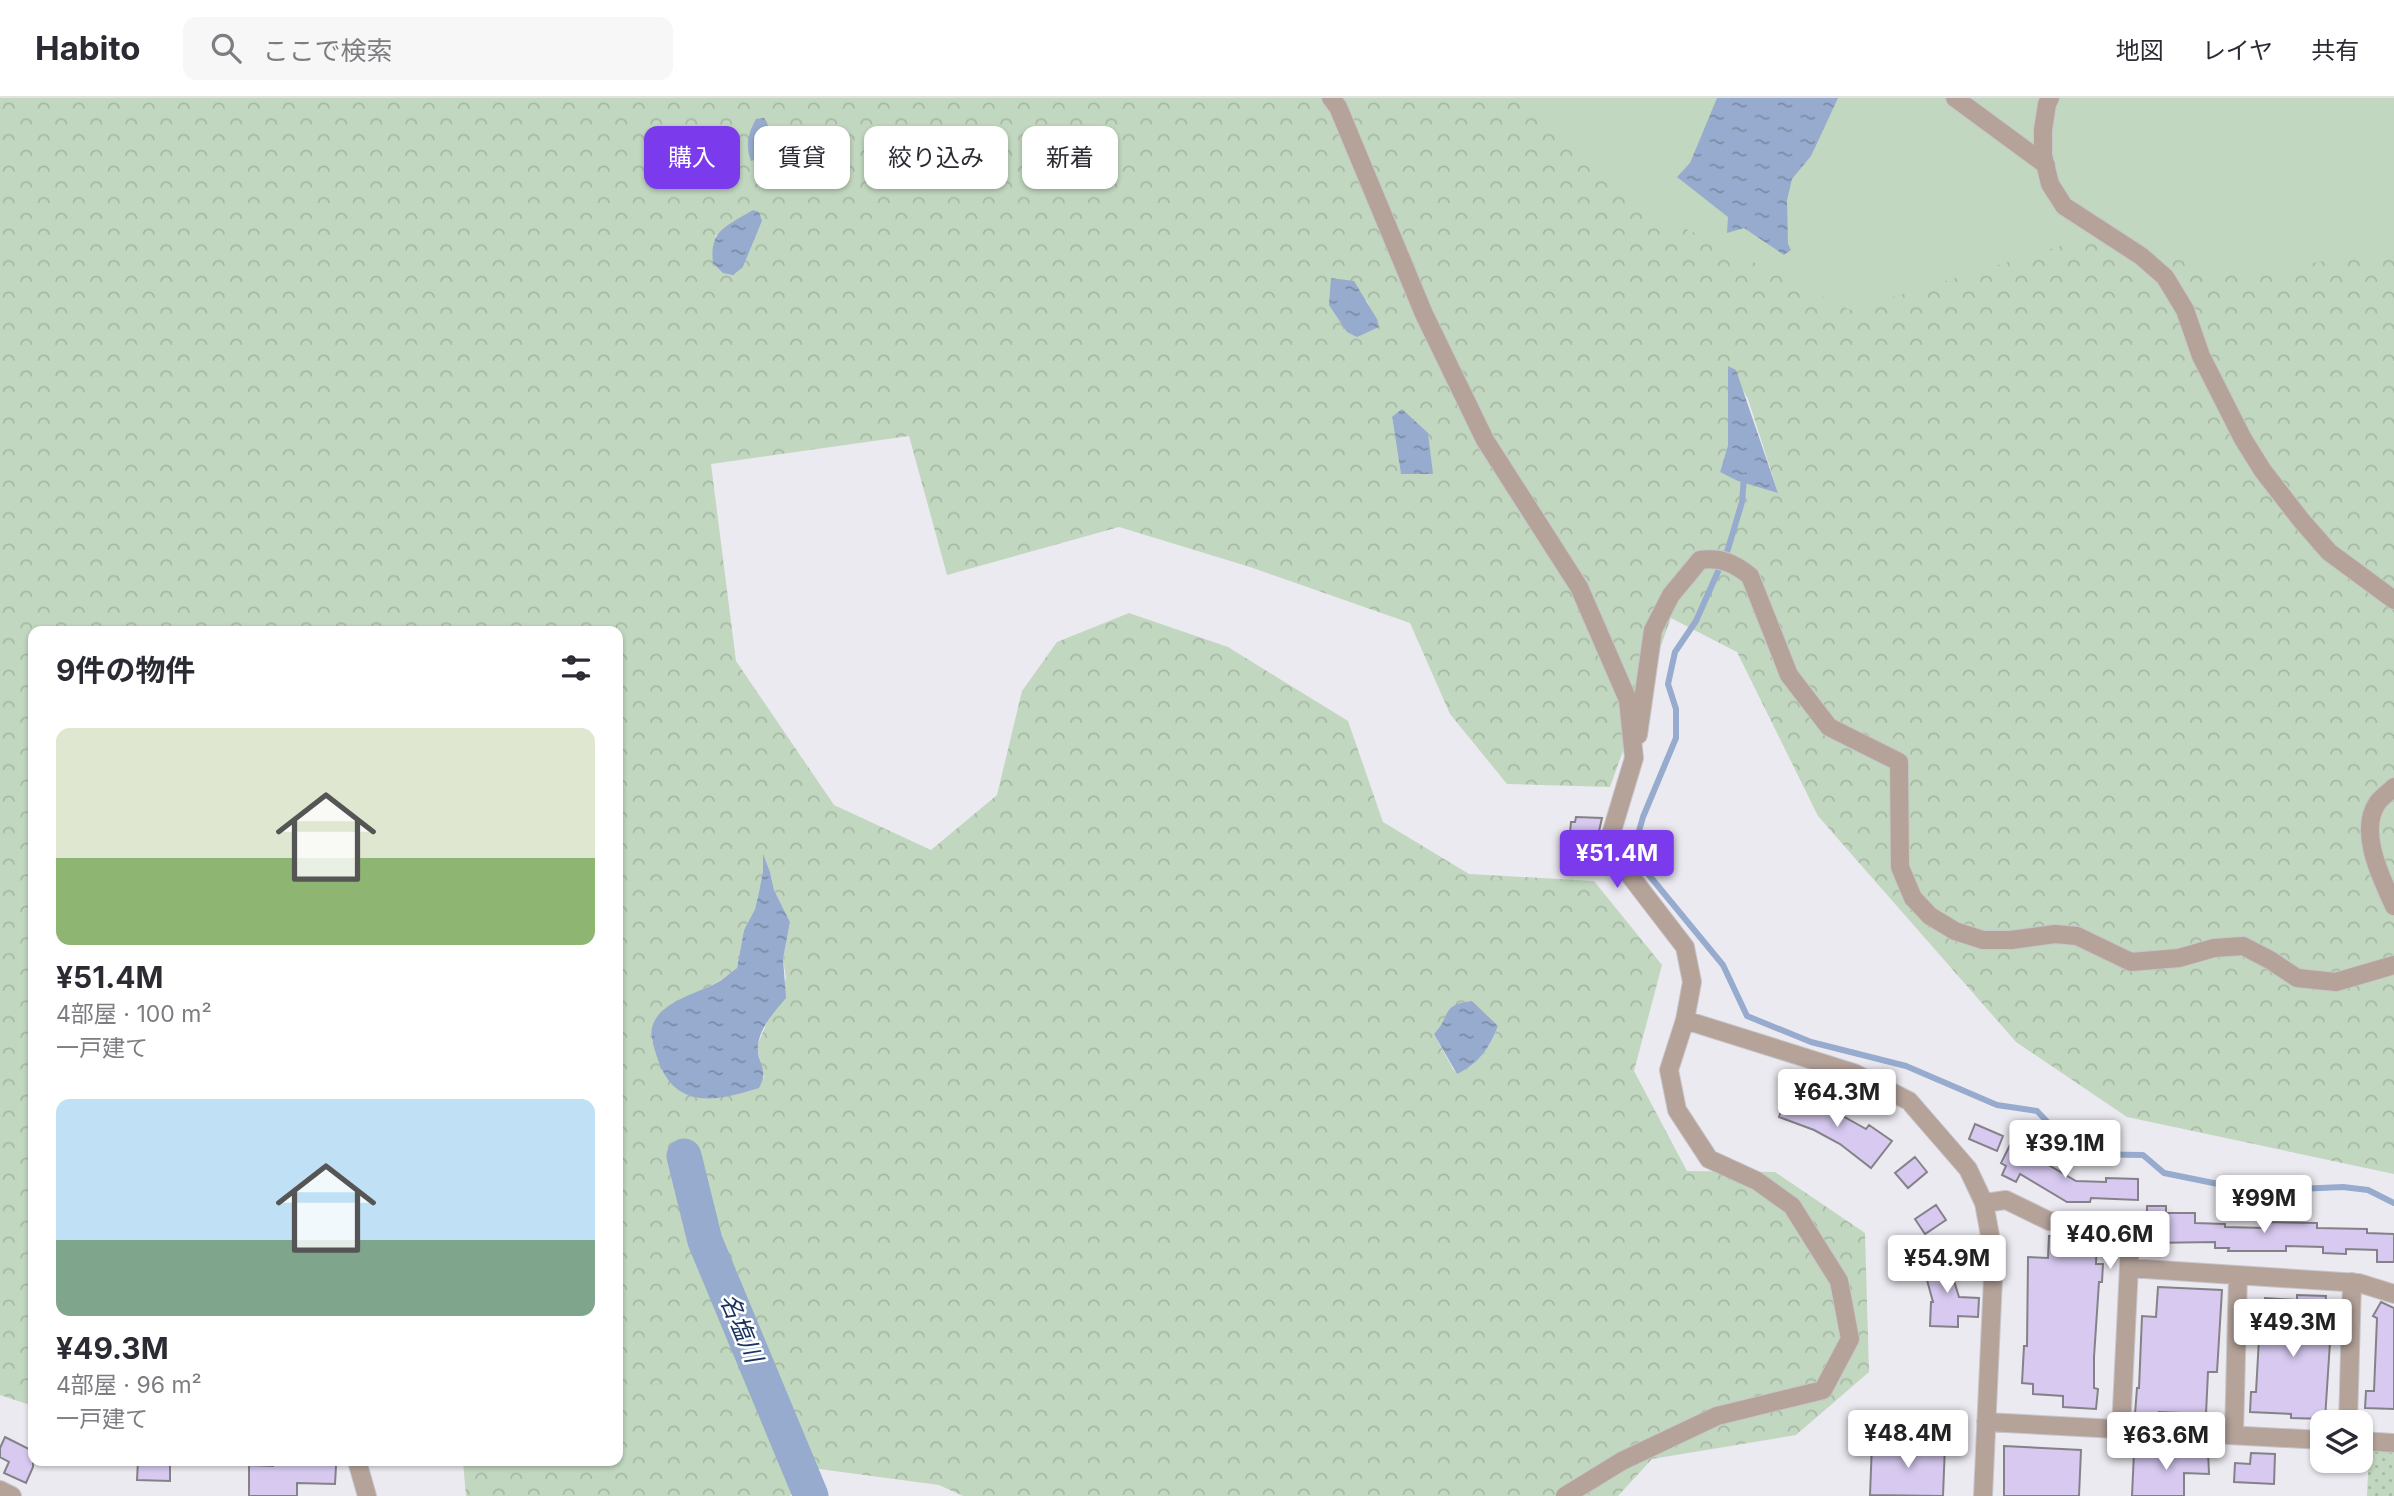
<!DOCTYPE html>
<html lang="ja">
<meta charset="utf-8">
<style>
body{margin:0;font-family:Inter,"Noto Sans JP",sans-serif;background:#f7f7f7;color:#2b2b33;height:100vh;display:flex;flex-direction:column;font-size:26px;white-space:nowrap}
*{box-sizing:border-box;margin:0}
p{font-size:23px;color:#7c7c81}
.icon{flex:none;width:38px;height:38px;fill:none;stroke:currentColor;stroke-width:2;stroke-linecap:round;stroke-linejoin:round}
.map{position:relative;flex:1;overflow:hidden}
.sheet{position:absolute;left:28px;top:528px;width:595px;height:840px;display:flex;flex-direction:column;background:#fff;border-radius:14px;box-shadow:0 2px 5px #0004}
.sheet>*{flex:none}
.hud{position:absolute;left:644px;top:28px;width:665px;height:63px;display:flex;gap:14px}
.buttons{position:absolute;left:2310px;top:1312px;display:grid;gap:14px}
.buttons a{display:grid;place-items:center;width:63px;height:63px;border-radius:14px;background:#fff;box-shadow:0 2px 5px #0004;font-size:35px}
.price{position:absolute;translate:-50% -60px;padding:0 16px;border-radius:7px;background:#fff;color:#222;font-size:23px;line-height:46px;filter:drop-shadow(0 2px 4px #0008)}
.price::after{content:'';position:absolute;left:50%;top:42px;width:21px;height:16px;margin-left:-10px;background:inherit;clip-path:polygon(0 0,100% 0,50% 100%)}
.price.selected{background:#7c3aed;color:#fff}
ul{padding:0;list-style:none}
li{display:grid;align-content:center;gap:14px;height:371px;padding:0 28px}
li span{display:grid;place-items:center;height:217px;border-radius:14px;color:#555}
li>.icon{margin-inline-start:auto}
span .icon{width:126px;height:126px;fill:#fffc;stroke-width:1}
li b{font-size:30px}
h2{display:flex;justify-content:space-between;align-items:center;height:84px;padding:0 28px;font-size:30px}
.pill{padding:0 24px;border-radius:14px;background:#fff;box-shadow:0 2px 5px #0004;font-size:24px;line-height:63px}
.pill.selected{background:#7c3aed;color:#fff}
header{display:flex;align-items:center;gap:42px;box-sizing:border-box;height:98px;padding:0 35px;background:#fff;border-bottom:2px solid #e1e1e2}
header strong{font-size:33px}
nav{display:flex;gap:38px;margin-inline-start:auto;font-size:24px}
.search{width:490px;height:63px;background:#f7f7f7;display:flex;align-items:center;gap:18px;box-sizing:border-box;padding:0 24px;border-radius:14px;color:#7c7c81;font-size:26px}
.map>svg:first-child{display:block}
.grass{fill:#c1d7bf}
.forest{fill:url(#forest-crowns);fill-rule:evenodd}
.park{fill:url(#park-dots)}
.water{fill:url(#water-ripples)}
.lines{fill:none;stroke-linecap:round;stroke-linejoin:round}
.stream{stroke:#96abcd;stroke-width:6}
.river{stroke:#96abcd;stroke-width:35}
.building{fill:#d7c9f0;stroke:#848288;stroke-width:2}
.minor-casing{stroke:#c7c6cc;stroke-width:20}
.minor{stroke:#b5a39a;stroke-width:18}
.labels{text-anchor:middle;stroke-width:5;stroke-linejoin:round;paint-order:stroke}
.water-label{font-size:24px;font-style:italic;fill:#1a3360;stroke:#fff}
</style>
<header>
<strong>Habito</strong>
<div class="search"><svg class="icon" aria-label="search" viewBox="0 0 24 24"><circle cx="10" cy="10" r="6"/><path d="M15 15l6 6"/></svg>ここで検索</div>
<nav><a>地図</a><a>レイヤ</a><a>共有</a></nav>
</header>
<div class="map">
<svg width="2394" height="1398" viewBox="0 0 2394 1398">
<defs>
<pattern id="forest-crowns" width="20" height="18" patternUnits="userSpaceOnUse" patternTransform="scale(1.75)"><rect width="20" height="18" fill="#c1d7bf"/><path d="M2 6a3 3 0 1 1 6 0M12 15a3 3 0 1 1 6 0" fill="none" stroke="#a6b9a5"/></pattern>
<pattern id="park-dots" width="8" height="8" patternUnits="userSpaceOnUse" patternTransform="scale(1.75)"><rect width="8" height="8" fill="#c1d7bf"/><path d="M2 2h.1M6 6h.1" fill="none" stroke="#a6b9a5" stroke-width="1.8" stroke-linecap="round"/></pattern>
<pattern id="water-ripples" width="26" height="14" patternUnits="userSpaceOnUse" patternTransform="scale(1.75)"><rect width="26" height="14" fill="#96abcd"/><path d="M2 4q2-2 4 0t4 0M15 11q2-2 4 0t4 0" fill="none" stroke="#7b8ca7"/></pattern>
</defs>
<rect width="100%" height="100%" fill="#eceaf1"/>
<path class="grass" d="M 1466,0 L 2394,0 L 2394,294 L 1845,241 Z"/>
<path class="forest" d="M 0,0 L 1532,0 L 1644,110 L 1850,212 L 2084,141 L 2240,175 L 2394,153 L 2394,1076 L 2127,1019 L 2016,944 L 1818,718 L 1737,554 L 1671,520 L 1610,689 L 1507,686 L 1450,616 L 1410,525 L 1250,469 L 1119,429 L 947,477 L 909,338 L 711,366 L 736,563 L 834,707 L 931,752 L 997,697 L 1022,593 L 1057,544 L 1129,515 L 1228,549 L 1348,623 L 1383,724 L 1469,776 L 1594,783 L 1662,867 L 1634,973 L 1687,1073 L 1775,1074 L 1865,1135 L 1869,1274 L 1796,1337 L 1652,1361 L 1618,1398 L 963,1398 L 939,1387 L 812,1370 L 790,1398 L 466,1398 L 463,1363 L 618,1363 L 618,534 L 33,534 L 33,1308 L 0,1297 ZM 762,123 L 743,169 L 715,138 ZM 1331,180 L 1367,203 L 1379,229 L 1331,192 ZM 1729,268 L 1748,301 L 1778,395 L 1720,374 L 1728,347 ZM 1392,320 L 1433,376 L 1401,375 ZM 763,759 L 770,774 L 774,792 L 790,824 L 783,861 L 786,880 L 757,948 L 764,980 L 652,944 C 649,906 693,900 719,883 C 726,879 731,874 737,870 L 744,832 L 755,811 L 759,794 L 763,773 ZM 1442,928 L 1498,928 C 1488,954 1480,961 1457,976 L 1453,971 L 1434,936 Z"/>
<path class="park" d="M 2369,1352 L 2394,1353 L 2394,1398 L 2367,1398 Z"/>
<path class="water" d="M 1717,0 L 1838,0 L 1811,58 L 1792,81 L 1787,102 L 1788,146 L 1791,152 L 1784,157 L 1744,130 L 1727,135 L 1728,119 L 1677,79 L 1690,65 Z
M 764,20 L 772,35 L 775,51 L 771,57 L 751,63 C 745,48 748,35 756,21 Z
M 753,112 L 759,114 L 762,123 L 743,169 L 733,177 L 723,175 L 713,165 C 709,132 727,128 753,112 Z
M 1331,180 L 1354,183 L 1377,221 L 1379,229 L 1357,239 L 1347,234 L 1329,207 Z
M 1728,268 L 1736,272 L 1778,395 L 1738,383 L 1720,374 L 1728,347 Z
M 1402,311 L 1428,335 L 1433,376 L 1401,376 L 1392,319 Z
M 763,756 L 770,774 L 774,792 L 790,824 L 783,861 L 786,900 C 775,913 760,929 758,947 C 756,965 770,970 759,990 C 715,1004 674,1012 657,959 C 653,946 648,934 655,922 C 667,901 700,895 720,883 C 726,879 731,874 737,870 L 744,832 L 755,811 L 759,794 L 763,773 Z
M 1472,903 L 1498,928 C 1489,951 1479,965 1457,976 L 1434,936 C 1452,917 1440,907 1472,903 Z"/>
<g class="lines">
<path class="stream" d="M 1744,379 L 1742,404 L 1728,451 L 1696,523 L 1675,554 L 1668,586 L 1676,611 L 1676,640 L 1643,719 L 1635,747 L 1639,765 L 1723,867 L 1747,918 L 1811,944 L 1906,968 L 1997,1007 L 2037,1013 L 2078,1056 L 2143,1057 L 2164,1075 L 2253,1093 L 2343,1089 L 2368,1092 L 2394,1105"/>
<path class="river" d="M 684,1058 L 705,1143 L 811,1398"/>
</g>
<path class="building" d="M 1576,719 L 1602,720 L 1596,746 L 1569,745 L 1571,724 L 1575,724 Z
M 1787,997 L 1821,1009 L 1823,1007 L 1866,1031 L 1869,1027 L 1892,1043 L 1871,1070 L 1840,1046 L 1814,1032 L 1779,1019 Z
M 1975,1026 L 2003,1038 L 1997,1053 L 1969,1041 Z
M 2011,1045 L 2076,1083 L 2106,1084 L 2106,1080 L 2138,1081 L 2138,1102 L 2091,1100 L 2090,1104 L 2067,1104 L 2020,1076 L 2016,1084 L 2002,1077 L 2006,1068 L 2001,1065 Z
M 1915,1059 L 1927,1074 L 1908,1090 L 1895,1075 Z
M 1936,1107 L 1946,1122 L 1925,1136 L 1915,1121 Z
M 2147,1108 L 2166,1108 L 2166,1115 L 2195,1115 L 2195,1125 L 2225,1126 L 2225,1129 L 2266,1130 L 2266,1124 L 2317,1125 L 2317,1130 L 2367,1131 L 2367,1135 L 2394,1136 L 2394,1164 L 2377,1164 L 2377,1152 L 2346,1151 L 2346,1156 L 2323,1155 L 2323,1149 L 2286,1148 L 2286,1153 L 2228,1153 L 2229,1150 L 2215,1150 L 2215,1144 L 2147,1145 Z
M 2049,1138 L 2097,1140 L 2096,1166 L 2103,1166 L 2102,1184 L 2099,1184 L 2094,1259 L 2094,1290 L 2098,1291 L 2096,1311 L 2063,1309 L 2063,1298 L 2033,1296 L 2033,1286 L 2022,1285 L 2024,1248 L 2027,1248 L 2028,1159 L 2048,1160 Z
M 1946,1157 L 1959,1199 L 1979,1200 L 1978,1219 L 1958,1218 L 1958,1229 L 1930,1228 L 1931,1204 L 1933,1204 L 1922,1164 Z
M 2158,1189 L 2222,1192 L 2217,1274 L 2208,1274 L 2206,1316 L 2159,1314 L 2159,1317 L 2135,1316 L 2137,1290 L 2139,1290 L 2142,1218 L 2156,1219 Z
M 2297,1197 L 2326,1198 L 2324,1227 L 2331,1229 L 2325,1321 L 2291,1320 L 2291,1316 L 2250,1314 L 2251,1294 L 2256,1294 L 2260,1223 L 2264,1224 L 2265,1200 L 2297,1202 Z
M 2381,1204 L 2394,1210 L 2394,1311 L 2365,1310 L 2366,1293 L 2374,1293 L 2377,1220 L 2373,1218 Z
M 5,1339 L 33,1353 L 33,1369 L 26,1385 L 4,1375 L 9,1364 L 0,1359 L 0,1350 Z
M 1887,1345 L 1945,1347 L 1943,1398 L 1870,1397 L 1872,1346 L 1887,1347 Z
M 2004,1348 L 2081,1352 L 2079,1398 L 2004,1398 Z
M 2174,1351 L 2208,1353 L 2209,1376 L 2184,1375 L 2184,1398 L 2132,1398 L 2134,1354 L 2174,1355 Z
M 2251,1355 L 2275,1356 L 2274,1386 L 2234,1384 L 2235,1365 L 2250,1366 Z
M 138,1363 L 170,1363 L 170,1383 L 137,1382 Z
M 273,1363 L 333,1365 L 336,1368 L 335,1386 L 297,1385 L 297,1398 L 249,1398 L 249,1367 L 273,1368 Z"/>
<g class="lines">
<defs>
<path id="minor" d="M 1331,0 L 1338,9 L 1424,216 L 1485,342 L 1579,489 L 1628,602 L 1634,660 L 1609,743 L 1615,758 L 1685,849 L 1692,884 L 1685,922 L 1669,972 L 1677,1012 L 1709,1061 L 1757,1083 L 1792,1108 L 1839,1183 L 1850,1241 L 1823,1292 L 1717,1318 L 1622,1363 L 1565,1398
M 1955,0 L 2046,67
M 2050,0 L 2047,6 L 2043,32 L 2043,57 L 2050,86 L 2064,108 L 2141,158 L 2165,179 L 2185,212 L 2201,258 L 2243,341 L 2263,373 L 2301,422 L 2329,454 L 2394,502
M 1638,637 L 1653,532 L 1671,497 L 1700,462 C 1720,459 1734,465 1750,478 L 1789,577 L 1829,629 L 1899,664 L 1900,769 L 1913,800 L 1930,818 L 1955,833 L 1983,842 L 2011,842 L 2055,836 L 2077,838 L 2131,864 L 2179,860 L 2214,850 L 2243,848 L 2270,862 L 2297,880 L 2336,884 L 2394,867
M 2394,689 C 2389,694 2382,699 2378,704 C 2357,733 2382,781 2394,808
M 1685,922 L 1854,975 L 1909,1003 L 1968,1071 L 1984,1105 L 1994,1159 L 1983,1398
M 1984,1105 L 2006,1102 L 2049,1123 L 2131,1127 L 2121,1331
M 2129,1170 L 2359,1185 L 2394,1196
M 1986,1324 L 2322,1342
M 2348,1325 L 2352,1184
M 2234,1337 L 2238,1177
M 2361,1343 L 2394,1345
M 357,1363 L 367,1398
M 0,1392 L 12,1398"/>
</defs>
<use href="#minor" class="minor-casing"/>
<use href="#minor" class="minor"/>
</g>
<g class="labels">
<g class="water-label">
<text transform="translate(741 1230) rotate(67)" y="8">名塩川</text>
</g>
</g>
</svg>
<div class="buttons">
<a><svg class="icon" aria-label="layers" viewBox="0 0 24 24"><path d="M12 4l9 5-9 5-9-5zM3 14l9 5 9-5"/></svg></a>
</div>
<b class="price selected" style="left:1617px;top:792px">¥51.4M</b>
<b class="price" style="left:1837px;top:1031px">¥64.3M</b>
<b class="price" style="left:2065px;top:1082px">¥39.1M</b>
<b class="price" style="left:2264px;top:1137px">¥99M</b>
<b class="price" style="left:2110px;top:1173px">¥40.6M</b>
<b class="price" style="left:1947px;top:1197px">¥54.9M</b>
<b class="price" style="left:2293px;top:1261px">¥49.3M</b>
<b class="price" style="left:1908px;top:1372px">¥48.4M</b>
<b class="price" style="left:2166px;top:1374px">¥63.6M</b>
<div class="hud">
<a class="pill selected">購入</a>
<a class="pill">賃貸</a>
<a class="pill">絞り込み</a>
<a class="pill">新着</a>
</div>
<section class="sheet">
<h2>9件の物件<svg class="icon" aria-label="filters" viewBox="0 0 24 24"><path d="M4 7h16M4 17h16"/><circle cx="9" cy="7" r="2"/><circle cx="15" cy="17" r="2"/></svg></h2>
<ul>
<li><span style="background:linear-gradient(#dfe7d0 60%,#8fb573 0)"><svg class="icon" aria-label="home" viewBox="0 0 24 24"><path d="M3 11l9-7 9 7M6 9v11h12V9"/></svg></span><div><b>¥51.4M</b><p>4部屋 · 100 m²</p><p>一戸建て</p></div></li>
<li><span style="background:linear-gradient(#bfe0f5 65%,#7fa58c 0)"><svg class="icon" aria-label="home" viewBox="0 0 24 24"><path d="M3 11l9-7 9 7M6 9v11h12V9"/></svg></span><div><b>¥49.3M</b><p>4部屋 · 96 m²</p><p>一戸建て</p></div></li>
</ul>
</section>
</div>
